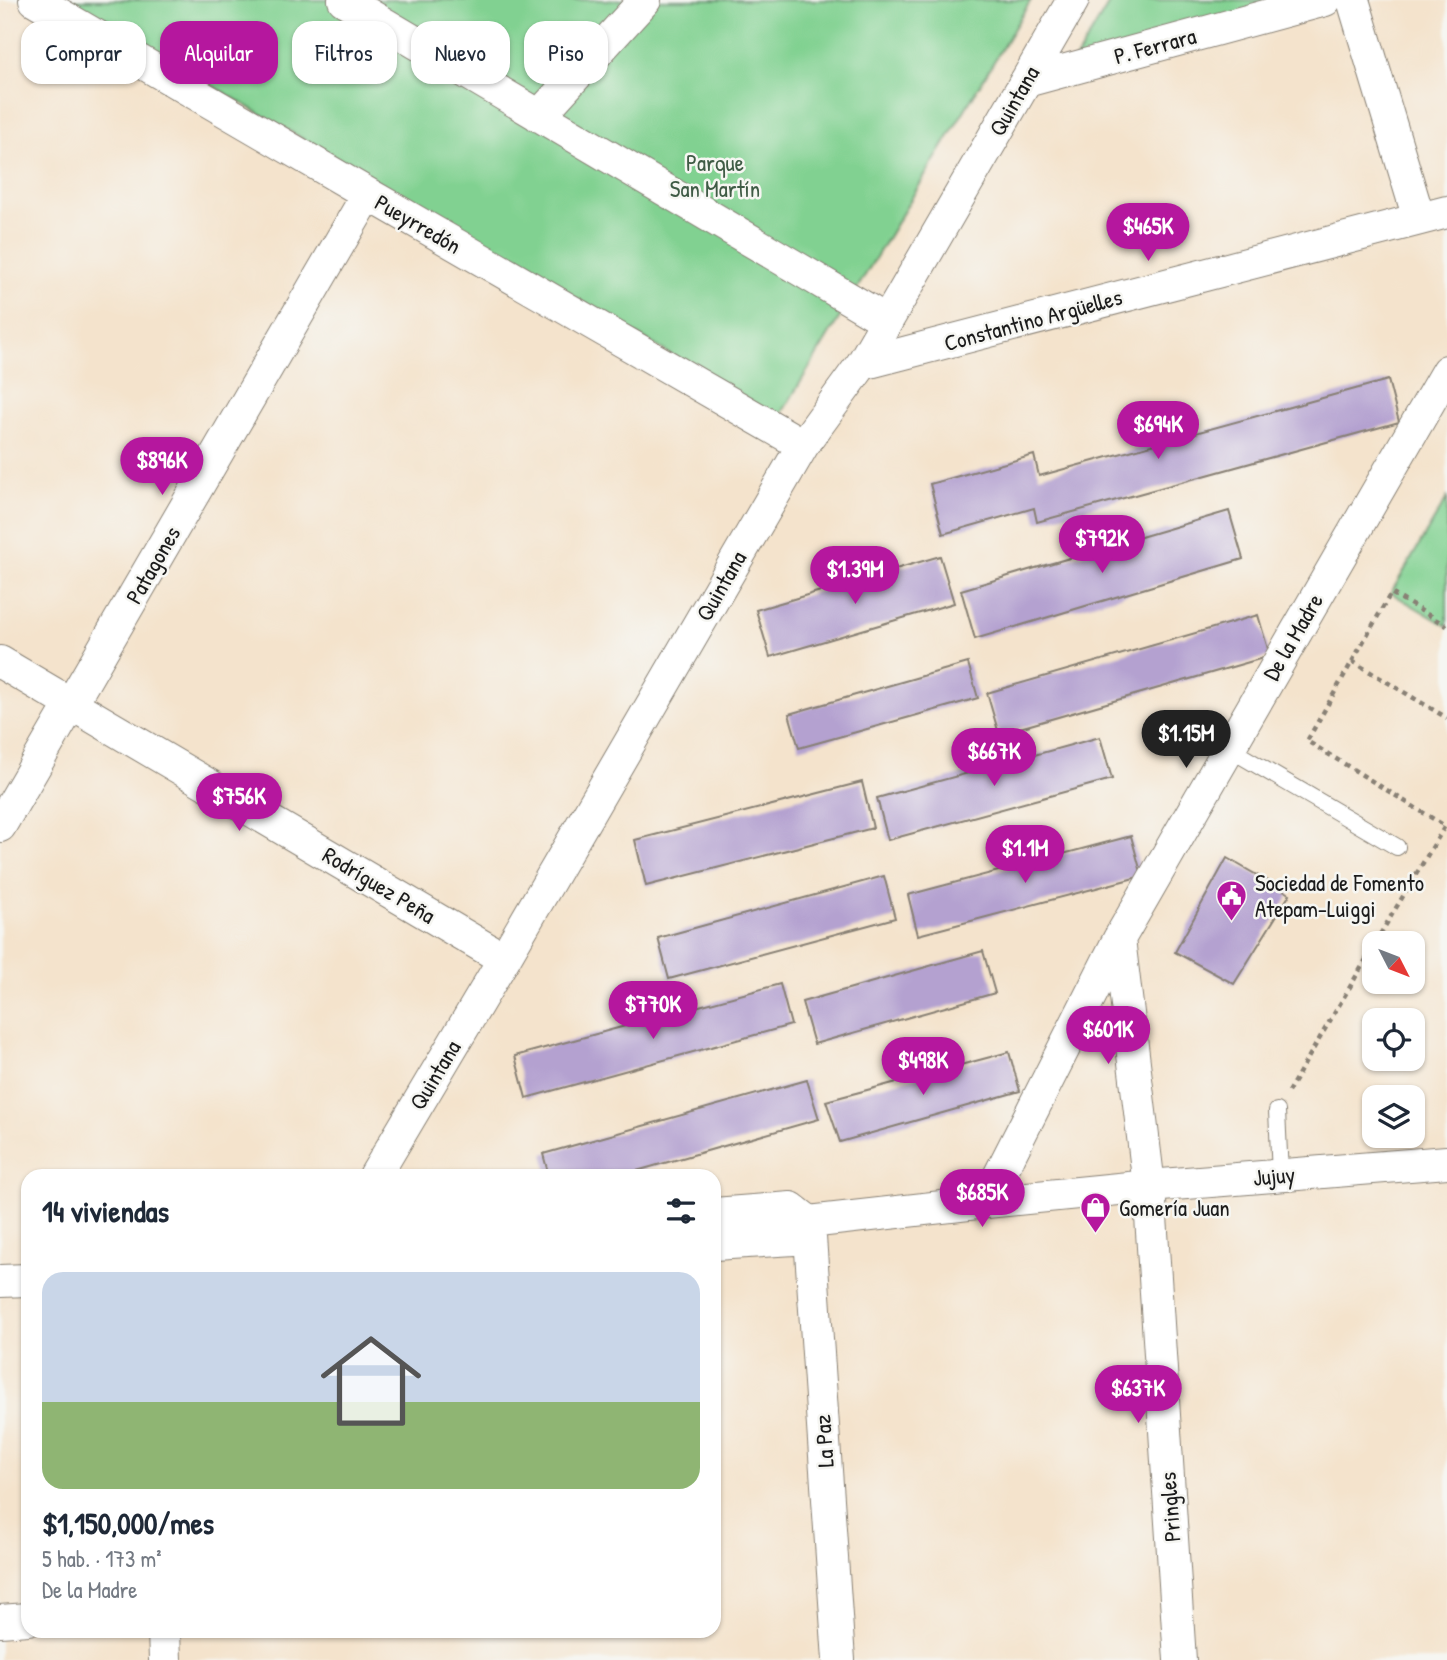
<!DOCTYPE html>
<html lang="es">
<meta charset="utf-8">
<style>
body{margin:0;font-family:"Patrick Hand",sans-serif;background:#f6f6f7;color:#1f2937;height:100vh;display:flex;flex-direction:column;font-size:26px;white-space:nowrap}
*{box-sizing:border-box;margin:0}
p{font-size:23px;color:#747a83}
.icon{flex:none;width:38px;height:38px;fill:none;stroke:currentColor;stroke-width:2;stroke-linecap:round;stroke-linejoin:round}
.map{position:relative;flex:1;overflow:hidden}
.panel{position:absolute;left:21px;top:1169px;width:700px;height:469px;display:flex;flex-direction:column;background:#fff;border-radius:21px;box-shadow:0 2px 5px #0004}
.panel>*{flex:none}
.top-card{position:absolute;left:21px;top:21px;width:700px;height:63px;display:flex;gap:14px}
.needle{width:46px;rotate:132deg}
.tools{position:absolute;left:1362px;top:931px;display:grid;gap:14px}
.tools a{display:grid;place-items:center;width:63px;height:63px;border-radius:14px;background:#fff;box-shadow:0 2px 5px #0004;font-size:35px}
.price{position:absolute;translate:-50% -60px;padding:0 16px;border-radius:24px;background:#b5179e;color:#fff;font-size:23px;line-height:46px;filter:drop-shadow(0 2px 4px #0008)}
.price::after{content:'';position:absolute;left:50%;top:42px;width:21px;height:16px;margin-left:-10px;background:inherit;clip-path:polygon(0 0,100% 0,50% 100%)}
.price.current{background:#222;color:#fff}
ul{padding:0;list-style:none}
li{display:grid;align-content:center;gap:14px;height:371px;padding:0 21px}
li span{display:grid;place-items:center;height:217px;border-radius:21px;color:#555}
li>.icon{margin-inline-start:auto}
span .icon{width:126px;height:126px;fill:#fffc;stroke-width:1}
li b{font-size:30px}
h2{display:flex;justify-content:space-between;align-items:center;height:84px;padding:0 21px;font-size:30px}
.chip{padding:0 24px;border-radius:21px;background:#fff;box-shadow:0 2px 5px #0004;font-size:24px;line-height:63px}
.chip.current{background:#b5179e;color:#fff}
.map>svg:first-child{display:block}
.green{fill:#81d191;stroke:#4e7656;stroke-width:2}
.building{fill:#b4a1d0}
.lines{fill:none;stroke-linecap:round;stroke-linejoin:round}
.lane-casing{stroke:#888074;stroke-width:18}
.street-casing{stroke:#888074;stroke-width:34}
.path{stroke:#888074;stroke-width:4.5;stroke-dasharray:5 5;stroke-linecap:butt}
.lane{stroke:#fff;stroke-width:16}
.street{stroke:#fff;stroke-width:32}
.labels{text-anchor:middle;stroke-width:5;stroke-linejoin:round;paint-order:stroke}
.street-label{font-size:23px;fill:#1c1c1c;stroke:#f6f6f2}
.park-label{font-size:23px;fill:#3f5b45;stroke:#f6f6f2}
.poi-label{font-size:23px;fill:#1c1c1c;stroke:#f6f6f2;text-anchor:start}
</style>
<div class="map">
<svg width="1447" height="1660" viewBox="0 0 1447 1660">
<rect width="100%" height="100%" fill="#f6f6f2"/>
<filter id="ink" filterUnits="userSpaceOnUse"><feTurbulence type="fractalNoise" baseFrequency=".0143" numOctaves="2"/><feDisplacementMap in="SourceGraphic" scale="14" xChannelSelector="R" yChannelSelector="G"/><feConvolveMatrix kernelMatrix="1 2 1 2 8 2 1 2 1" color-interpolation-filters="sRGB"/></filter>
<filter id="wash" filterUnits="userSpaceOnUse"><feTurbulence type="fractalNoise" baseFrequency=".00686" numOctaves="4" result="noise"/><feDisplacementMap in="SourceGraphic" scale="28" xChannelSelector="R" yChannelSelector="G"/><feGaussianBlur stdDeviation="1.57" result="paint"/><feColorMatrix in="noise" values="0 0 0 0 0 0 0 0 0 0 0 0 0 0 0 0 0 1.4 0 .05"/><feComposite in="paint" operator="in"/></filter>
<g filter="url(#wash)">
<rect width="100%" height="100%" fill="#f4e3cc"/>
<path class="green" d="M 66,0 L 1031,0 L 779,418 Z
M 1111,0 L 1325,0 L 1070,69 Z
M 1447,498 L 1447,626 L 1391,593 Z"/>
<g id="blocks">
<path class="building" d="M 1388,380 L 1399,422 L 1037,522 L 1034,508 L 943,534 L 930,484 L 1034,455 L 1039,476 Z
M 1229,511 L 1243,559 L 975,639 L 961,590 Z
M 940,556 L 954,603 L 770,657 L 756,610 Z
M 1258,615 L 1270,656 L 999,734 L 987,693 Z
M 968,663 L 978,698 L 799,748 L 789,714 Z
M 1100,737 L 1112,779 L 888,840 L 877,798 Z
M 862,782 L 873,828 L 646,886 L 635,840 Z
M 1131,836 L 1142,876 L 918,935 L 908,895 Z
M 1227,858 L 1290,894 L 1234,984 L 1175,952 Z
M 884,876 L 895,918 L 669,979 L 658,938 Z
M 983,951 L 995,993 L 814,1044 L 802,1002 Z
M 780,984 L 791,1025 L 526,1098 L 515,1056 Z
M 1009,1052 L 1020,1091 L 840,1142 L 826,1101 Z
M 807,1080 L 819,1119 L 619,1176 L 549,1176 L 543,1154 Z"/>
</g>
</g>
<g filter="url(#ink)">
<use href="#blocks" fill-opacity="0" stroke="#888074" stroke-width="2"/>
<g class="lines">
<defs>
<path id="lane" d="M 1228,748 L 1397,847
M 1277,1111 L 1280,1175"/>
<path id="street" d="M 35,0 L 368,194 L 803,445
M 344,0 L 887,321
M 1353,0 L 1419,219
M 1026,81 L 1325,0
M 539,116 L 645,0
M 862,364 L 1447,212
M 0,662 L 504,959
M 0,826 L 368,194
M 1119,939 L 1149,1186 L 1180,1660
M 375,1176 L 504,959 L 803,445 L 862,364 L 1073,0
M 986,1202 L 1119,939 L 1447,371
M 714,1214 L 791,1208 L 809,1222
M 809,1222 L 986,1202 L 1149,1186 L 1447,1162
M 809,1222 L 839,1660
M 714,1244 L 794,1239 L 809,1222
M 0,1281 L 28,1280
M 0,1621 L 28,1619
M 164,1631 L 165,1660"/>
</defs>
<use href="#lane" class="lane-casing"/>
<use href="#street" class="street-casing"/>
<path class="path" d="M 1352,661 L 1447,718
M 1375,943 L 1445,826 L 1307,741 L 1391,593 L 1447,626
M 1288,1092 L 1374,946"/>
<use href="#lane" class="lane"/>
<use href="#street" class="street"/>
</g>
</g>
<defs>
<symbol id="civic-pin" viewBox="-11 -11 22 30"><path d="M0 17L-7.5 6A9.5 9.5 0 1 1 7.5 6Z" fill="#b5179e" stroke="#f6f6f2"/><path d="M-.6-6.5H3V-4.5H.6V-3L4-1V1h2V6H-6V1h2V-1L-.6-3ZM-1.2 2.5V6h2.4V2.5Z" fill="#fff"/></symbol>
<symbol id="shop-pin" viewBox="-11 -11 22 30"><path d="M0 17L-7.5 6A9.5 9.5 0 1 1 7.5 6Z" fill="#b5179e" stroke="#f6f6f2"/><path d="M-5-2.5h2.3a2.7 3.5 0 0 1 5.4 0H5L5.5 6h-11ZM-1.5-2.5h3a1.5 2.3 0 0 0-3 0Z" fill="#fff"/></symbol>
</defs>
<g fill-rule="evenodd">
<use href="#civic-pin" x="1214" y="878" width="35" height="47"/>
<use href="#shop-pin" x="1078" y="1190" width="35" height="47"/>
</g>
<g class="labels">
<g class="street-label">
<text transform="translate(1155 46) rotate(-15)" y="8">P. Ferrara</text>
<text transform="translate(1014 101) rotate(-60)" y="8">Quintana</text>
<text transform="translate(418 224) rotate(30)" y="8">Pueyrredón</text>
<text transform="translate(1033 320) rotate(-15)" y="8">Constantino Argüelles</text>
<text transform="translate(153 565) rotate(-60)" y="8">Patagones</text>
<text transform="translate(721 586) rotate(-60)" y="8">Quintana</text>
<text transform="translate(1293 637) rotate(-60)" y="8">De la Madre</text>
<text transform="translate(379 885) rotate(31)" y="8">Rodríguez Peña</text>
<text transform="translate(435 1075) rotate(-59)" y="8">Quintana</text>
<text transform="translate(1274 1176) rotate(-5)" y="8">Jujuy</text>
<text transform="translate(824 1441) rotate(-94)" y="8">La Paz</text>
<text transform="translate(1170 1507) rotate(-94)" y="8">Pringles</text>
</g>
<g class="park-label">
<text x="715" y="171">Parque<tspan x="715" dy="26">San Martín</tspan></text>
</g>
<g class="poi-label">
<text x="1255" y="891">Sociedad de Fomento<tspan x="1255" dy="26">Atepam-Luiggi</tspan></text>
<text x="1119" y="1216">Gomería Juan</text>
</g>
</g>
</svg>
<div class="tools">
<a><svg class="needle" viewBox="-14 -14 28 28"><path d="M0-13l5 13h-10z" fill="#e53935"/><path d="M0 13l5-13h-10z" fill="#747a83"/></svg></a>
<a><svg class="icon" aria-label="locate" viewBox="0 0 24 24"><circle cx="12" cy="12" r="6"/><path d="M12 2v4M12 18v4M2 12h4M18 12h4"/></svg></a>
<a><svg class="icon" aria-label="layers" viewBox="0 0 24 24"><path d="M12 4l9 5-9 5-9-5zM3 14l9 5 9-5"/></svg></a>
</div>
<b class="price" style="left:1148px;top:263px">$465K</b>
<b class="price" style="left:1158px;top:461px">$694K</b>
<b class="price" style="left:162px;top:497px">$896K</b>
<b class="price" style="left:1102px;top:575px">$792K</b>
<b class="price" style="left:855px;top:606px">$1.39M</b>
<b class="price current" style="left:1186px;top:770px">$1.15M</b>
<b class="price" style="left:994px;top:788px">$667K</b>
<b class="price" style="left:239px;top:833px">$756K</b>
<b class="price" style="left:1025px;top:885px">$1.1M</b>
<b class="price" style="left:653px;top:1041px">$770K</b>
<b class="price" style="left:1108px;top:1066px">$601K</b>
<b class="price" style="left:923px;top:1097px">$498K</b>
<b class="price" style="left:982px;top:1229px">$685K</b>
<b class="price" style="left:1138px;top:1425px">$637K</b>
<div class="top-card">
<a class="chip">Comprar</a>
<a class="chip current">Alquilar</a>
<a class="chip">Filtros</a>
<a class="chip">Nuevo</a>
<a class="chip">Piso</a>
</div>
<section class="panel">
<h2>14 viviendas<svg class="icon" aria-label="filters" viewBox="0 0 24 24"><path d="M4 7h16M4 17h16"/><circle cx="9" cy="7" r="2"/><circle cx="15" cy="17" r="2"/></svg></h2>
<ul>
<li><span style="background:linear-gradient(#c9d6e8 60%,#8fb573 0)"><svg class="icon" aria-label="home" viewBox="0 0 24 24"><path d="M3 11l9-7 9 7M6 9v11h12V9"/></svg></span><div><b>$1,150,000/mes</b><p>5 hab. · 173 m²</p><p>De la Madre</p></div></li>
</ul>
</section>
</div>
